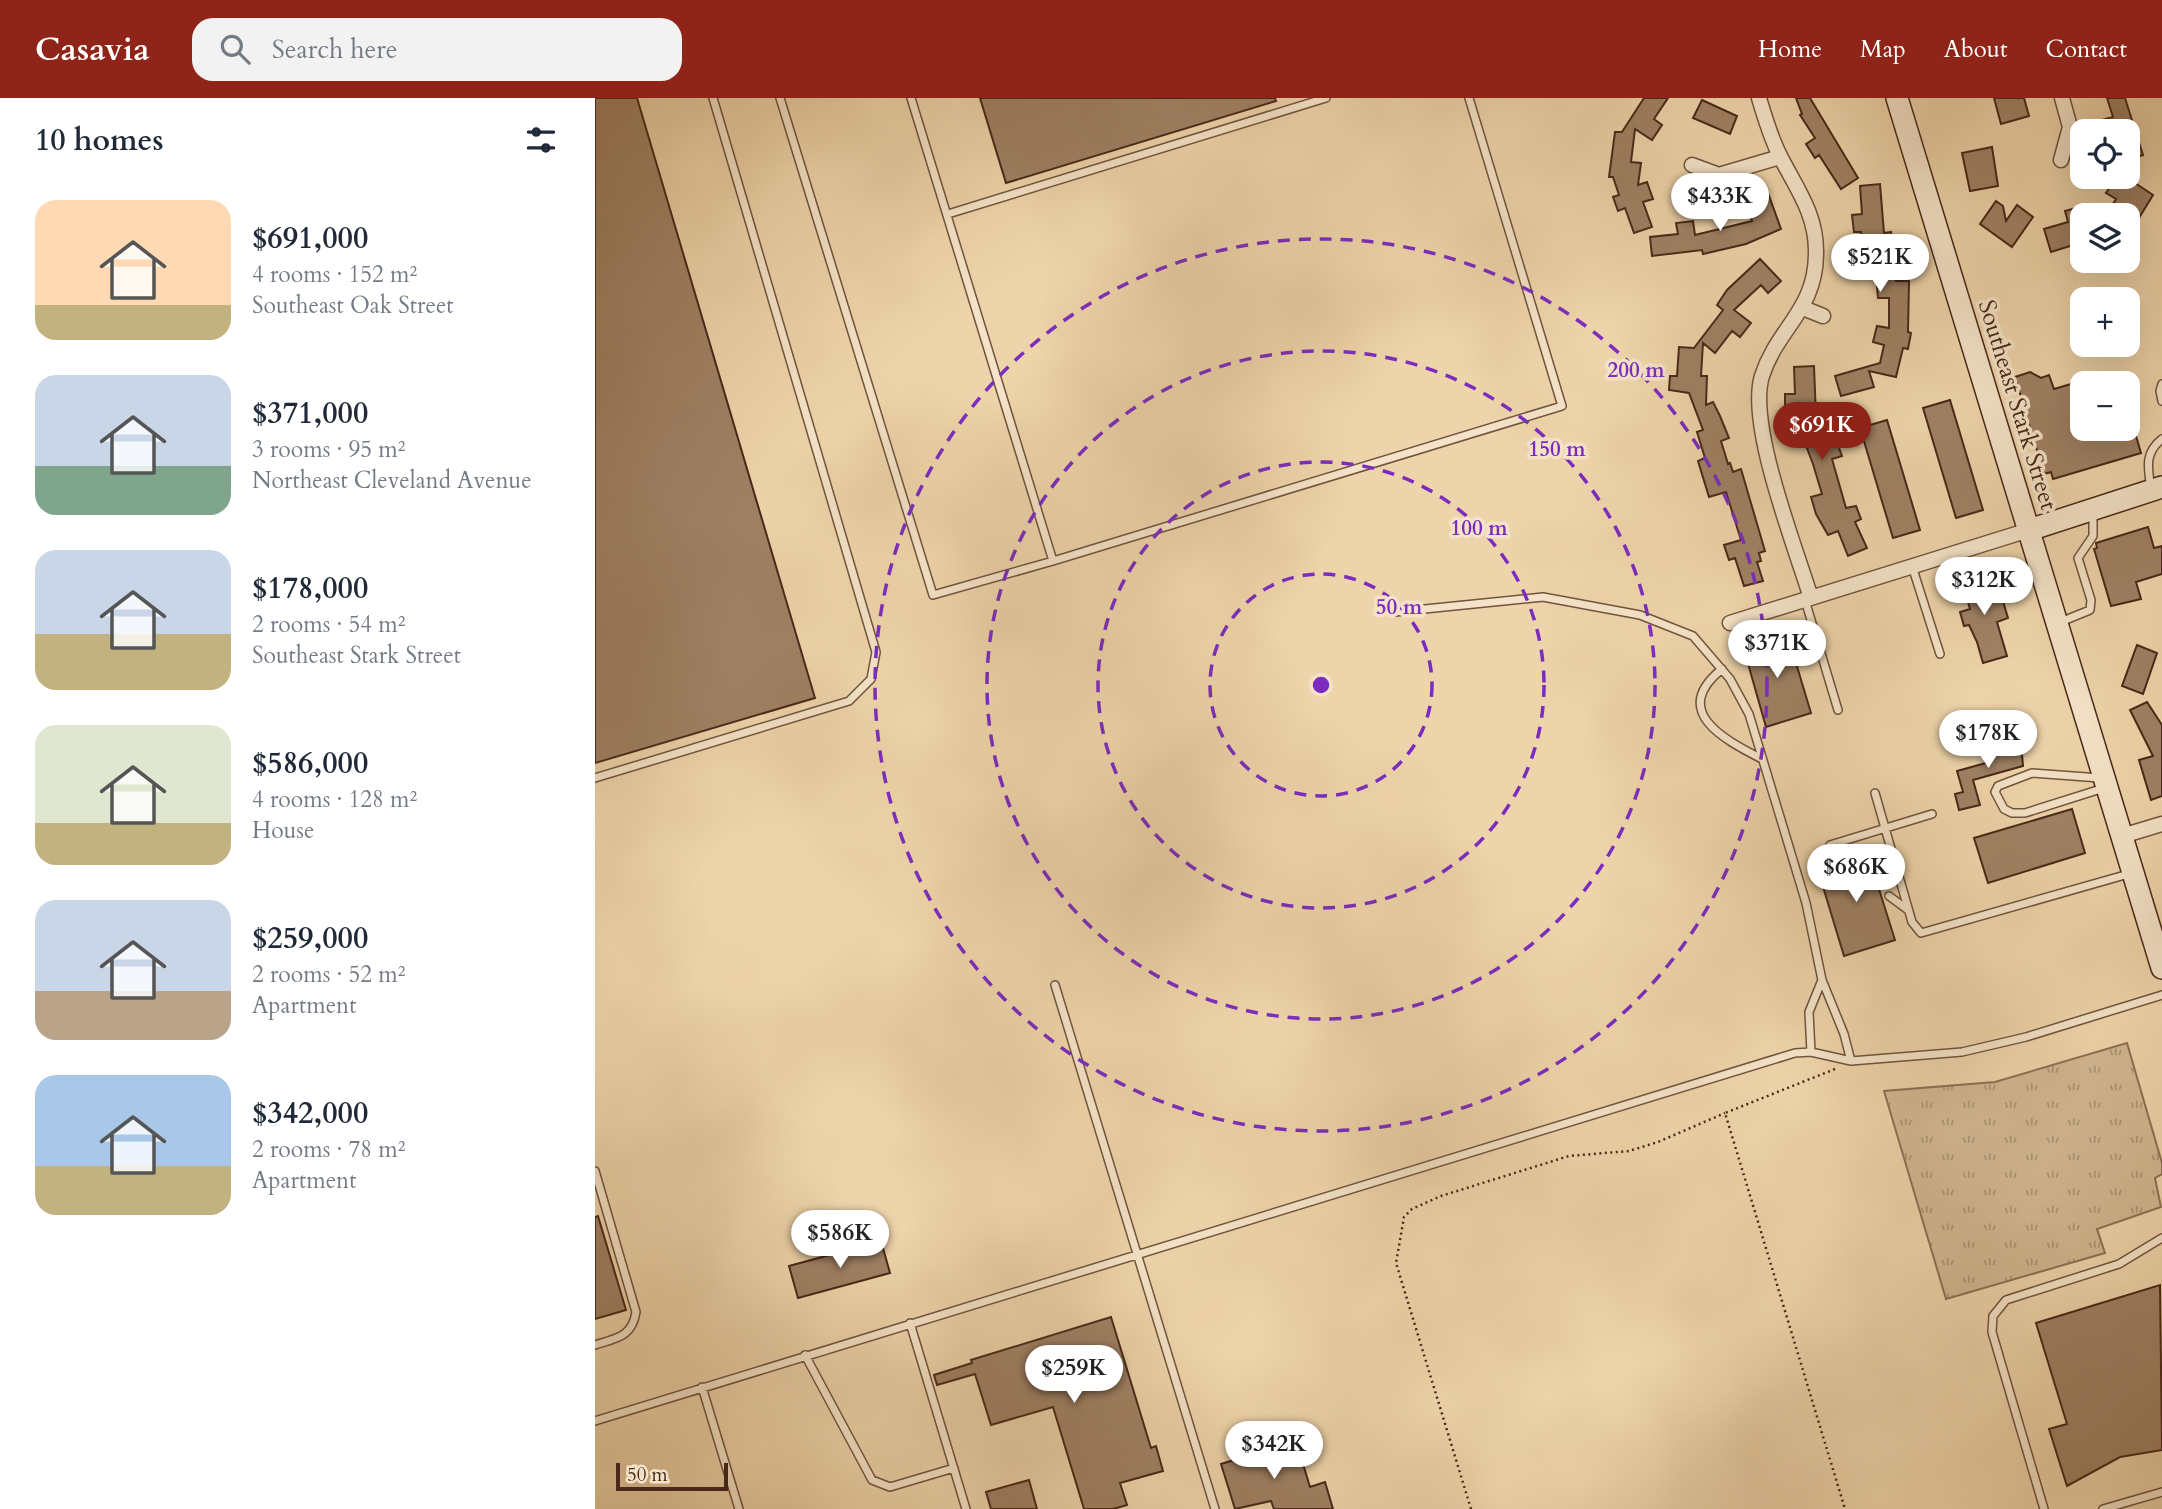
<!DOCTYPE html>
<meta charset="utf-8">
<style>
body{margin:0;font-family:Cardo,serif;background:#f2f2f3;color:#1f2937;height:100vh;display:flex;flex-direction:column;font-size:26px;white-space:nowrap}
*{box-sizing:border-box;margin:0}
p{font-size:23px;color:#747a83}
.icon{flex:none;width:38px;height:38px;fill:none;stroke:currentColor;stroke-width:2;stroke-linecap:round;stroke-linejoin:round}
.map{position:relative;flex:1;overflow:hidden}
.sheet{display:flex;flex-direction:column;background:#fff;width:595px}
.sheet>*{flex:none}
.tools{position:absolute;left:1475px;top:21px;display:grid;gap:14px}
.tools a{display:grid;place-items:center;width:70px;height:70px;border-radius:14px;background:#fff;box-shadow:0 7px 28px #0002;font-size:35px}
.scale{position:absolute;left:21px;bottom:18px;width:112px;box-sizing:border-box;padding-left:7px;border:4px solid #492819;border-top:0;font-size:19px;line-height:24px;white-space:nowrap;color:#492819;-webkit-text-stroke:5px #f4e3c8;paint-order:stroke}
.price{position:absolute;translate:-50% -60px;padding:0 16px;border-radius:24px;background:#fff;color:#222;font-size:23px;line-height:46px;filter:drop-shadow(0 2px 4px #0008)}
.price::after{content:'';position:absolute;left:50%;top:42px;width:21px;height:16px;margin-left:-10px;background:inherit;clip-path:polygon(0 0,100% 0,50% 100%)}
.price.current{background:#8f2418;color:#fff}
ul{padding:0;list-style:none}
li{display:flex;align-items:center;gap:21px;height:175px;padding:0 35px}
li span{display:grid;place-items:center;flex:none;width:196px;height:140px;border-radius:21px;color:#555}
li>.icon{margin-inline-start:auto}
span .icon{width:84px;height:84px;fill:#fffc;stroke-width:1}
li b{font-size:30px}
h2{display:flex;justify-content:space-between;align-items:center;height:84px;padding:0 35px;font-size:30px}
header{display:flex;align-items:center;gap:42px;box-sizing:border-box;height:98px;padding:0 35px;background:#8f2418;color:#fff}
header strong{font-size:33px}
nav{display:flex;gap:38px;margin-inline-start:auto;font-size:24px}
.search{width:490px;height:63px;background:#f2f2f3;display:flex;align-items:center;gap:18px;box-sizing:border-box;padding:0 24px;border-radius:21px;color:#747a83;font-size:26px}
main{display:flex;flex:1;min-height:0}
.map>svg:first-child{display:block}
.grass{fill:url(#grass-tufts);stroke:#8e7055;stroke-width:2}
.building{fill:#9f8164;stroke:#492819;stroke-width:2}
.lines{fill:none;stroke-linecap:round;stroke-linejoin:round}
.lane-casing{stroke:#72533d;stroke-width:10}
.street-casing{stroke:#72533d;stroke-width:17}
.secondary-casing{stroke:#492819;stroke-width:24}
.path{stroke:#492819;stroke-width:2.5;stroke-dasharray:2 3.5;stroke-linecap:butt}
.lane{stroke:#f4e3c8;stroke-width:7}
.street{stroke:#f4e3c8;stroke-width:14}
.secondary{stroke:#f4e3c8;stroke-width:21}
.ring{fill:none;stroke:#7b2cbf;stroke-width:3.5;stroke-dasharray:12 9}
.labels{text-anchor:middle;stroke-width:7;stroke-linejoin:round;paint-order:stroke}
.street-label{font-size:24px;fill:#492819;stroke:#f4e3c8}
.centre{fill:#7b2cbf;stroke:#f4e3c8;stroke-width:3.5}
.ring-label{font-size:21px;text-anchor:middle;font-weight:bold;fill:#7b2cbf;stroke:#f4e3c8;stroke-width:7;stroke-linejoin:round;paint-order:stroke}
</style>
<header>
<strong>Casavia</strong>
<div class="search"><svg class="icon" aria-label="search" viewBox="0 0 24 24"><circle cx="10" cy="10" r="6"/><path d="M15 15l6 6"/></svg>Search here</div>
<nav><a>Home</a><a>Map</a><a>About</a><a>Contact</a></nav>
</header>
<main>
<section class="sheet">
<h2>10 homes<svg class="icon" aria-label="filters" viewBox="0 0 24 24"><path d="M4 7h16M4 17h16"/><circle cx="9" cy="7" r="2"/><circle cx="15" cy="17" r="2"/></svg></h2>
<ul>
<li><span style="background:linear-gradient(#ffd9b3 75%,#c2b280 0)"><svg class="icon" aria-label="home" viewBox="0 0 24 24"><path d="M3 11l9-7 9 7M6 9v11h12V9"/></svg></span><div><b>$691,000</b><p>4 rooms · 152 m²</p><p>Southeast Oak Street</p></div></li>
<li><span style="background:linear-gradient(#c9d6e8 65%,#7fa58c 0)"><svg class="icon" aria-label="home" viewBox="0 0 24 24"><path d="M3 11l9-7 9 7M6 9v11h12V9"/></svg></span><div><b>$371,000</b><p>3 rooms · 95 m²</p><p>Northeast Cleveland Avenue</p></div></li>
<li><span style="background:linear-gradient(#c9d6e8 60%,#c2b280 0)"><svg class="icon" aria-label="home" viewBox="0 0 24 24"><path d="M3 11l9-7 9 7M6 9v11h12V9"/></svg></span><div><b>$178,000</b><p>2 rooms · 54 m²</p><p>Southeast Stark Street</p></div></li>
<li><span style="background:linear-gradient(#dfe7d0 70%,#c2b280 0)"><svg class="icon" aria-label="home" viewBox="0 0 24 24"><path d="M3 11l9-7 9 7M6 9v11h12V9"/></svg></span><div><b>$586,000</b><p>4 rooms · 128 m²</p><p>House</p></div></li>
<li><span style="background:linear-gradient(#c9d6e8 65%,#b9a48a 0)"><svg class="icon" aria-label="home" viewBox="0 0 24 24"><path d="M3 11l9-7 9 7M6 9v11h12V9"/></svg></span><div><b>$259,000</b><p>2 rooms · 52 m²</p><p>Apartment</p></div></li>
<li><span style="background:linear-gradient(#a9c7e8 65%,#c2b280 0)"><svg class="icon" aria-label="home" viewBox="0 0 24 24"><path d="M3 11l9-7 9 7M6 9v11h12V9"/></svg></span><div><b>$342,000</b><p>2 rooms · 78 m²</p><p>Apartment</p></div></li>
</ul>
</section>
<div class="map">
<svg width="1567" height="1411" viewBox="0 0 1567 1411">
<defs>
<pattern id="grass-tufts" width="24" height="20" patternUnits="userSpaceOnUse" patternTransform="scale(1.75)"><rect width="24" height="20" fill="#d2b791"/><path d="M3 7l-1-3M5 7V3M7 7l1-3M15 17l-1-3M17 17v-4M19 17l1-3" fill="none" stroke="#ac9576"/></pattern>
</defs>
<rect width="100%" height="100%" fill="#eed4aa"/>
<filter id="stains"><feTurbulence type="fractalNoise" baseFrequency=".00286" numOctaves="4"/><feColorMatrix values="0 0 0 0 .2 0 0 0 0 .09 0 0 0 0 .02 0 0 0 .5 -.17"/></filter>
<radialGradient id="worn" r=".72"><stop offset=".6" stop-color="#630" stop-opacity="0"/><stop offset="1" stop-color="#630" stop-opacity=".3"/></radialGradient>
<path class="grass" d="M 1532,945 L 1567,1065 L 1567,1076 L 1560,1080 L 1566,1109 L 1502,1131 L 1510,1155 L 1351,1201 L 1289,993 L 1400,984 Z"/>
<path class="building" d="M 0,0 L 42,0 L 220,600 L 0,665 Z
M 385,0 L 680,0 L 681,3 L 411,85 Z
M 1049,0 L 1073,0 L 1059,21 L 1067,27 L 1057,42 L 1040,31 L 1036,64 L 1046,65 L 1043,87 L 1052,84 L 1058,101 L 1048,104 L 1057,129 L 1039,135 L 1030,110 L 1023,113 L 1018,99 L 1024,97 L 1018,79 L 1014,79 L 1020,34 L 1027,34 Z
M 1201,0 L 1215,0 L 1263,80 L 1246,91 L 1224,57 L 1220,60 L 1211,46 L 1220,40 L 1205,17 L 1207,16 Z
M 1399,0 L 1429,0 L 1434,18 L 1406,26 Z
M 1512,0 L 1530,0 L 1548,57 L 1533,62 L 1533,33 L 1511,33 L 1507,22 L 1518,19 Z
M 1107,2 L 1142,18 L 1135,36 L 1098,20 Z
M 1397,49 L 1403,88 L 1375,93 L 1367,55 Z
M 1522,79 L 1531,79 L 1558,97 L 1533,138 L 1533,117 L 1511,117 L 1521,101 L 1511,95 Z
M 1285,86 L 1289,135 L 1296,134 L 1301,183 L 1314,183 L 1313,234 L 1316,235 L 1313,251 L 1308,250 L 1301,279 L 1274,273 L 1279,289 L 1246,298 L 1240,278 L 1285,265 L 1289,247 L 1278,244 L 1282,228 L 1294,230 L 1294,200 L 1283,200 L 1279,157 L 1276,157 L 1275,153 L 1268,154 L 1266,134 L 1259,134 L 1257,117 L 1267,116 L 1265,88 Z
M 1173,95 L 1186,131 L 1151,146 L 1108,156 L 1107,152 L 1057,158 L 1055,139 L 1083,136 L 1081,125 L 1098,123 L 1100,137 L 1157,123 L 1155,118 L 1158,117 L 1153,102 Z
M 1401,103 L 1408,108 L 1411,123 L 1422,107 L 1438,119 L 1417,149 L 1385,126 Z
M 1488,108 L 1488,144 L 1456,154 L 1449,131 L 1473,124 L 1470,113 Z
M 1165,161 L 1186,183 L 1173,195 L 1166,187 L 1139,212 L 1156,225 L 1145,239 L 1137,233 L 1120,255 L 1108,245 L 1106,278 L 1112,278 L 1111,307 L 1118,304 L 1125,318 L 1134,340 L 1126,343 L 1133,366 L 1135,365 L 1138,374 L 1146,371 L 1170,453 L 1164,455 L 1166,463 L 1162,464 L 1168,483 L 1149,488 L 1140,460 L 1134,462 L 1129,447 L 1146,442 L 1131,394 L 1114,399 L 1103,363 L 1110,360 L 1102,334 L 1108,332 L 1094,295 L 1074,292 L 1075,278 L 1082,278 L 1084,249 L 1099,250 L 1128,212 L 1122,207 L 1132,192 Z
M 1219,268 L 1221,319 L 1225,318 L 1233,344 L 1241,342 L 1247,358 L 1237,361 L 1251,410 L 1261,408 L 1266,421 L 1260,424 L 1272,450 L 1253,458 L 1243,433 L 1233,437 L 1221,416 L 1216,399 L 1227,396 L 1218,366 L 1210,345 L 1207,342 L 1200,344 L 1190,315 L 1190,296 L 1200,296 L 1199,269 Z
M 1435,274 L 1446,280 L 1454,277 L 1459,291 L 1476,286 L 1478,292 L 1488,290 L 1488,331 L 1519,331 L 1521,337 L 1539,331 L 1546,355 L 1458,381 L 1456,374 L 1449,376 L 1420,279 Z
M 1355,302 L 1388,412 L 1361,420 L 1328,310 Z
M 1292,322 L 1325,432 L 1298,440 L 1265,330 Z
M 1553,429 L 1559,450 L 1567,448 L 1567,476 L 1541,484 L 1546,501 L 1516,508 L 1499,451 L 1502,450 L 1501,445 Z
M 1387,473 L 1396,503 L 1407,500 L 1413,520 L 1402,524 L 1412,558 L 1388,565 L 1382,544 L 1374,527 L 1369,528 L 1365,514 L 1375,511 L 1366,480 Z
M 1192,535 L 1216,615 L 1171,629 L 1148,548 Z
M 1542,547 L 1562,555 L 1548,596 L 1527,588 Z
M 1552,604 L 1567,627 L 1567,698 L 1556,702 L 1544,662 L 1558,658 L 1535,612 Z
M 1419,640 L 1421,647 L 1426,645 L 1428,668 L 1378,682 L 1385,707 L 1364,712 L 1360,696 L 1368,694 L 1362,673 L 1391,665 L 1389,657 L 1394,655 L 1392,647 Z
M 1477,711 L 1490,755 L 1393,785 L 1379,740 Z
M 1272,753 L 1300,842 L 1249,858 L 1222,769 Z
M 3,1118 L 31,1212 L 0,1221 L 0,1119 Z
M 286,1143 L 295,1175 L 203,1200 L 194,1168 Z
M 1565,1187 L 1567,1352 L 1525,1359 L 1472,1388 L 1454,1331 L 1472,1326 L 1441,1225 Z
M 516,1219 L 556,1350 L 561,1348 L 568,1373 L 525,1385 L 532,1407 L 518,1411 L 489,1411 L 458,1309 L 396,1327 L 380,1276 L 342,1287 L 339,1277 L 377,1265 L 376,1262 Z
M 701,1343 L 715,1389 L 730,1384 L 738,1411 L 679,1411 L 676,1403 L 640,1411 L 626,1366 Z
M 434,1382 L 442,1411 L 396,1411 L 391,1394 Z"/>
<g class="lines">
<defs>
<path id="lane" d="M 185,0 L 338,497 L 458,463
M 316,0 L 458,463 L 967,308 L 874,0
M 353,116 L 731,0
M 1567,286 L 1565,293 L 1567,303
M 1556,391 C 1553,370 1549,355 1567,341
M 1317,468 L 1345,556
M 1210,502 L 1243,612
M 800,514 L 948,499 L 1045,517 L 1098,538 L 1135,581 L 1154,616 L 1211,805 L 1227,882 L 1249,936 L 1256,963
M 1463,525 L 1495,512 L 1496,502 L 1483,460 L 1498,438 L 1498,416
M 1127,571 C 1075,613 1128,641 1167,661
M 0,680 L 254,603 L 276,581 L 281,554 L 118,0
M 1505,680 L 1437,675 L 1403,688 L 1400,694 L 1409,711 L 1417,715 L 1430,715 L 1509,690
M 1280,695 L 1317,824 L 1326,835 L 1537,775
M 1235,747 L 1337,716
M 1288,781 L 1300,762
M 1294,798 L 1313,812
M 460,887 L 620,1411
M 1216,954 L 1214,914 L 1227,882
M 0,1073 L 41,1214 C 37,1239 22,1240 0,1247
M 315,1225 L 371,1411
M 210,1257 L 277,1382 L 295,1389 L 359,1370
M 107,1289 L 144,1411
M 0,1323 L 1200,955 L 1216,954 L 1256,963 L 1367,954 L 1431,939 L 1567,897
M 1449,1411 L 1397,1234 L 1398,1218 L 1411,1202 L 1524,1166 L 1567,1140
M 1508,1411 L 1567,1394"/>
<path id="street" d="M 1164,0 C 1170,20 1176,41 1186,60 C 1202,91 1221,116 1221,153 C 1222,212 1182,230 1167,278 C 1152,326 1200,448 1216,500
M 1466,62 L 1475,29 L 1467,0
M 1097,67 L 1124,77 L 1185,59
M 1208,210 L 1228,218
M 1135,525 L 1434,432
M 1527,738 L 1567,726"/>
<path id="secondary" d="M 1302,0 L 1567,870
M 1434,432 L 1567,389"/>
</defs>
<use href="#lane" class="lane-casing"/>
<use href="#street" class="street-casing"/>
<use href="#secondary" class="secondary-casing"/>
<path class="path" d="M 1240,971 L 1130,1015 L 1250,1411
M 876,1411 L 801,1165 L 809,1119 L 817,1111 L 846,1098 L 974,1058 L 1034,1053 L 1063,1044 L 1130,1015"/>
<use href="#lane" class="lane"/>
<use href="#street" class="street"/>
<use href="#secondary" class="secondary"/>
</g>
<g class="ring">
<circle cx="726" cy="587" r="111"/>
<circle cx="726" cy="587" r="223"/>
<circle cx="726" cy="587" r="334"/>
<circle cx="726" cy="587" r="446"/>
</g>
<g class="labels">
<g class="street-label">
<text transform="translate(1423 307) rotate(73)" y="8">Southeast Stark Street</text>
</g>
</g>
<circle cx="726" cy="587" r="10" class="centre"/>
<g class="ring-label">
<text x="1041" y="279">200 m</text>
<text x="962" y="358">150 m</text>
<text x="884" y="437">100 m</text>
<text x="804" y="516">50 m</text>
</g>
<rect width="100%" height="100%" filter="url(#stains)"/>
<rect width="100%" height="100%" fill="url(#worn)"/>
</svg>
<div class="tools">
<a><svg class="icon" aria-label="locate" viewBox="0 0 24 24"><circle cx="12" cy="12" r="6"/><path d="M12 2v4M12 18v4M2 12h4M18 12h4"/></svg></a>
<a><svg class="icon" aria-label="layers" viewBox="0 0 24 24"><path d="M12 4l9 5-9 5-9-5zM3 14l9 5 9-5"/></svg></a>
<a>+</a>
<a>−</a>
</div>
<div class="scale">50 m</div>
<b class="price" style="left:1125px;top:135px">$433K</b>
<b class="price" style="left:1285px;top:196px">$521K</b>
<b class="price current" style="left:1227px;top:364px">$691K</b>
<b class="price" style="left:1389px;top:519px">$312K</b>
<b class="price" style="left:1182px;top:582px">$371K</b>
<b class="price" style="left:1393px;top:672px">$178K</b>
<b class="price" style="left:1261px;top:806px">$686K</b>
<b class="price" style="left:245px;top:1172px">$586K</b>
<b class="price" style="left:479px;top:1307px">$259K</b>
<b class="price" style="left:679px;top:1383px">$342K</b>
</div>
</main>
